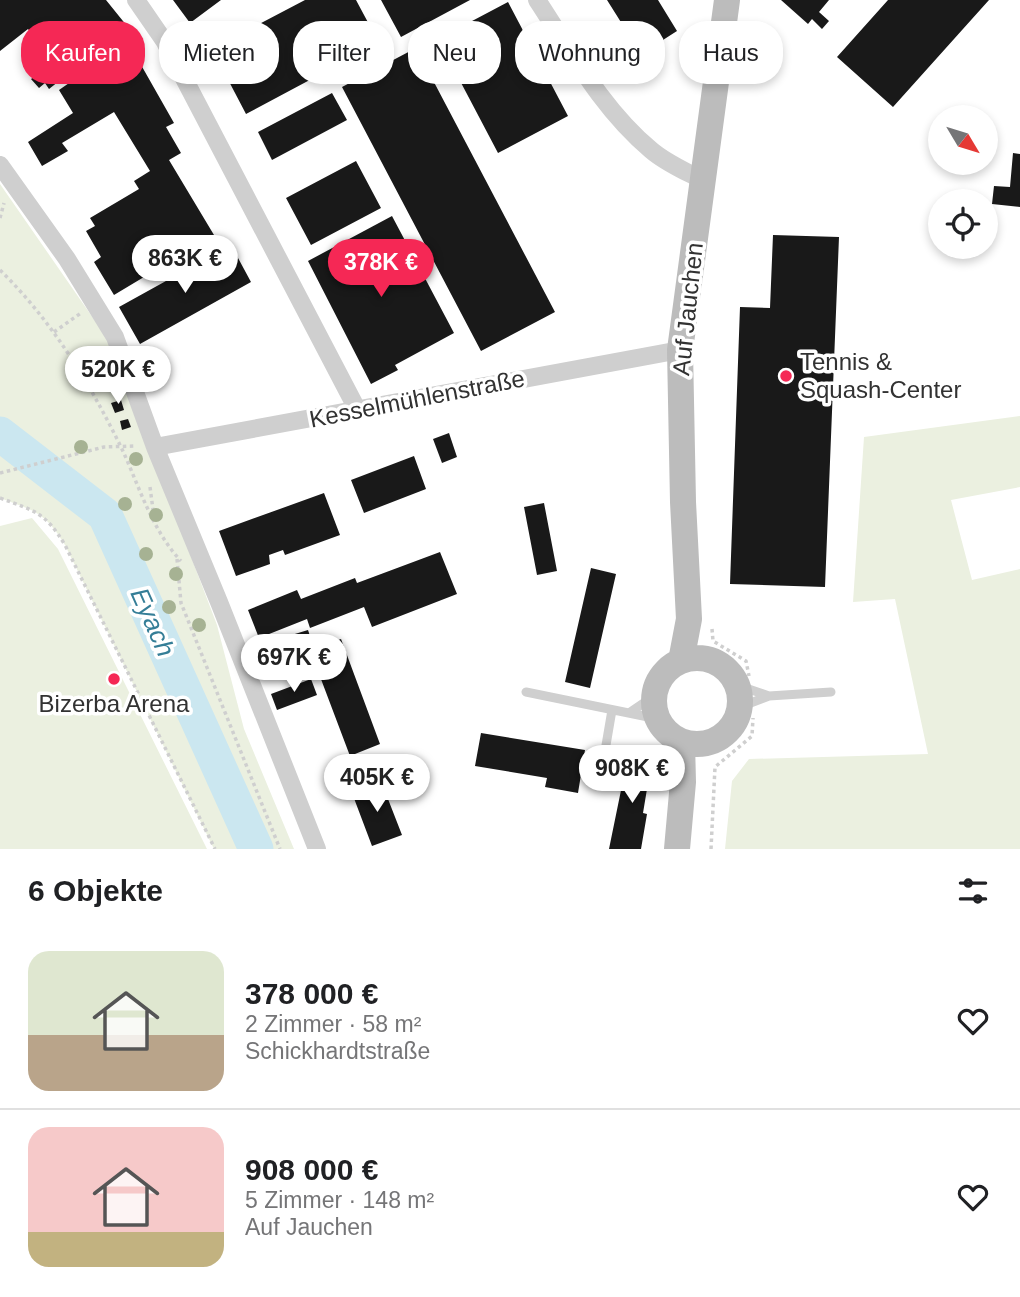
<!DOCTYPE html>
<html lang="de">
<meta charset="utf-8">
<style>
body{margin:0;font-family:Helvetica,sans-serif;background:#f6f6f6;color:#202124;height:100vh;display:flex;flex-direction:column;font-size:26px;white-space:nowrap}
*{box-sizing:border-box;margin:0}
p{font-size:23px;color:#757577}
.icon{flex:none;width:38px;height:38px;fill:none;stroke:currentColor;stroke-width:2;stroke-linecap:round;stroke-linejoin:round}
.map{position:relative;height:849px;overflow:hidden}
.panel{display:flex;flex-direction:column;background:#fff;flex:1}
.panel>*{flex:none}
.guide{position:absolute;left:21px;top:21px;width:978px;height:63px;display:flex;gap:14px}
.needle{width:46px;rotate:128deg}
.controls{position:absolute;left:928px;top:105px;display:grid;gap:14px}
.controls a{display:grid;place-items:center;width:70px;height:70px;border-radius:50%;background:#fff;box-shadow:0 4px 10px #0003;font-size:35px}
.price{position:absolute;translate:-50% -60px;padding:0 16px;border-radius:24px;background:#fff;color:#222;font-size:23px;line-height:46px;filter:drop-shadow(0 2px 4px #0008)}
.price::after{content:'';position:absolute;left:50%;top:42px;width:21px;height:16px;margin-left:-10px;background:inherit;clip-path:polygon(0 0,100% 0,50% 100%)}
.price.current{background:#f52855;color:#fff}
ul{padding:0;list-style:none}
li{display:flex;align-items:center;gap:21px;height:175px;padding:0 28px}
li+li{border-top:2px solid #e0e0e0}
li span{display:grid;place-items:center;flex:none;width:196px;height:140px;border-radius:21px;color:#555}
li>.icon{margin-inline-start:auto}
span .icon{width:84px;height:84px;fill:#fffc;stroke-width:1}
li b{font-size:30px}
h2{display:flex;justify-content:space-between;align-items:center;height:84px;padding:0 28px;font-size:30px}
.tag{padding:0 24px;border-radius:28px;background:#fff;box-shadow:0 4px 10px #0003;font-size:24px;line-height:63px}
.tag.current{background:#f52855;color:#fff}
.map>svg:first-child{display:block}
.green{fill:#ebf0e0}
.lines{fill:none;stroke-linecap:round;stroke-linejoin:round}
.river{stroke:#cbe7f0;stroke-width:35}
.building{fill:#191919}
.path{stroke:#cfcfcf;stroke-width:3.5;stroke-dasharray:3.5 3.5;stroke-linecap:butt}
.service{stroke:#cfcfcf;stroke-width:9}
.minor{stroke:#cfcfcf;stroke-width:18}
.secondary{stroke:#bcbcbc;stroke-width:26}
.tree{fill:#a6b293}
.poi-dot{fill:#f52855;stroke:#fff;stroke-width:2.5}
.labels{text-anchor:middle;stroke-width:7;stroke-linejoin:round;paint-order:stroke}
.street-label{font-size:24px;fill:#323232;stroke:#fff}
.poi-label{font-size:24px;fill:#323232;stroke:#fff;text-anchor:start}
.water-label{font-size:26px;font-style:italic;fill:#357e97;stroke:#fff}
</style>
<div class="map">
<svg width="1020" height="849" viewBox="0 0 1020 849">
<rect width="100%" height="100%" fill="#fff"/>
<path class="green" d="M 0,184 L 109,341 L 217,625 L 244,729 L 294,849 L 214,849 L 65,545 C 45,512 35,511 0,498 Z
M 1020,416 L 1020,487 L 951,500 L 972,580 L 1020,569 L 1020,849 L 725,849 L 732,781 L 749,759 L 928,754 L 895,599 L 853,602 L 864,437 Z
M 32,518 L 58,549 L 207,849 L 0,849 L 0,526 Z"/>
<g class="lines">
<path class="river" d="M 0,434 L 105,515 L 256,849"/>
</g>
<path class="building" d="M 0,0 L 106,0 L 131,31 L 115,44 L 111,40 L 49,89 L 45,83 L 39,88 L 31,79 L 38,74 L 23,54 L 38,42 L 28,29 L 0,51 Z
M 173,0 L 221,0 L 190,23 Z
M 305,0 L 356,0 L 379,43 L 246,114 L 212,49 Z
M 381,0 L 470,0 L 401,37 Z
M 607,0 L 658,0 L 677,31 L 641,54 Z
M 781,0 L 829,0 L 819,12 L 829,21 L 822,29 L 812,19 L 808,24 Z
M 888,0 L 989,0 L 893,107 L 837,57 Z
M 508,2 L 568,116 L 498,153 L 438,39 Z
M 128,42 L 174,123 L 166,127 L 181,153 L 169,160 L 214,235 L 114,295 L 94,262 L 101,257 L 86,231 L 95,226 L 90,218 L 139,189 L 134,181 L 150,171 L 114,112 L 62,143 L 68,151 L 42,166 L 28,142 L 73,113 L 59,90 Z
M 416,48 L 555,312 L 481,351 L 342,87 Z
M 332,93 L 347,120 L 272,160 L 258,132 Z
M 1013,153 L 1020,154 L 1020,207 L 992,204 L 994,186 L 1010,187 Z
M 356,161 L 381,208 L 311,245 L 286,198 Z
M 392,216 L 454,333 L 395,365 L 398,370 L 371,384 L 308,261 Z
M 773,235 L 839,237 L 825,587 L 730,584 L 740,307 L 770,308 Z
M 231,245 L 251,282 L 140,344 L 119,307 Z
M 121,400 L 124,410 L 115,413 L 111,403 Z
M 128,419 L 131,427 L 122,430 L 120,421 Z
M 449,433 L 457,457 L 442,463 L 433,439 Z
M 414,456 L 426,489 L 364,513 L 351,480 Z
M 324,493 L 340,535 L 285,555 L 283,550 L 269,555 L 270,564 L 236,576 L 219,531 Z
M 544,503 L 557,571 L 537,575 L 524,507 Z
M 440,552 L 457,594 L 372,627 L 364,607 L 310,628 L 307,619 L 259,638 L 248,610 L 297,590 L 301,599 L 355,578 L 357,583 Z
M 591,568 L 616,574 L 590,688 L 565,682 Z
M 308,630 L 313,645 L 267,662 L 262,644 Z
M 341,639 L 380,744 L 350,756 L 310,650 Z
M 311,679 L 317,695 L 277,710 L 271,694 Z
M 481,733 L 585,750 L 578,793 L 545,787 L 547,778 L 475,766 Z
M 628,756 L 655,761 L 650,789 L 647,789 L 643,813 L 647,814 L 641,849 L 609,849 Z
M 381,781 L 402,835 L 372,846 L 352,793 Z"/>
<g class="lines">
<path class="path" d="M 0,218 L 4,203
M 0,270 C 52,321 89,382 121,447 C 139,485 151,529 181,561
M 54,332 L 81,313
M 0,473 L 104,447 L 135,446
M 150,487 L 154,517
M 0,498 C 35,511 45,512 65,545 L 215,849
M 177,559 L 181,603 L 280,849
M 712,629 L 713,641 L 746,661 L 749,676
M 711,849 L 715,767 L 752,736 L 753,718"/>
<path class="service" d="M 737,685 L 769,696
M 526,692 L 658,719
M 740,707 L 769,696 L 831,692
M 629,713 L 654,696
M 605,751 L 612,710"/>
<path class="minor" d="M 136,0 L 165,42 L 358,411
M 537,0 C 572,53 602,109 651,150 C 666,163 685,171 702,180
M 0,165 L 67,259 L 115,337 L 155,447 L 219,602 L 317,849
M 155,447 L 680,350"/>
<path class="secondary" d="M654 701a43 43 0 1 1 86 0a43 43 0 1 1-86 0Z
M 681,661 L 689,619 L 683,502 L 680,350 L 727,0
M 677,849 L 683,782 L 682,742"/>
</g>
<g class="tree">
<circle cx="81" cy="447" r="7"/>
<circle cx="136" cy="459" r="7"/>
<circle cx="125" cy="504" r="7"/>
<circle cx="156" cy="515" r="7"/>
<circle cx="146" cy="554" r="7"/>
<circle cx="176" cy="574" r="7"/>
<circle cx="169" cy="607" r="7"/>
<circle cx="199" cy="625" r="7"/>
</g>
<g class="poi-dot">
<circle cx="786" cy="376" r="7"/>
<circle cx="114" cy="679" r="7"/>
</g>
<g class="labels">
<g class="street-label">
<text transform="translate(688 309) rotate(-84)" y="8">Auf Jauchen</text>
<text transform="translate(417 399) rotate(-11)" y="8">Kesselmühlenstraße</text>
</g>
<g class="poi-label">
<text x="800" y="370">Tennis &amp;<tspan x="800" dy="28">Squash-Center</tspan></text>
<text x="114" y="712" text-anchor="middle">Bizerba Arena</text>
</g>
<g class="water-label">
<text transform="translate(153 622) rotate(66)" y="9">Eyach</text>
</g>
</g>
</svg>
<div class="controls">
<a><svg class="needle" viewBox="-14 -14 28 28"><path d="M0-13l5 13h-10z" fill="#e53935"/><path d="M0 13l5-13h-10z" fill="#757577"/></svg></a>
<a><svg class="icon" aria-label="locate" viewBox="0 0 24 24"><circle cx="12" cy="12" r="6"/><path d="M12 2v4M12 18v4M2 12h4M18 12h4"/></svg></a>
</div>
<b class="price" style="left:185px;top:295px">863K €</b>
<b class="price current" style="left:381px;top:299px">378K €</b>
<b class="price" style="left:118px;top:406px">520K €</b>
<b class="price" style="left:294px;top:694px">697K €</b>
<b class="price" style="left:632px;top:805px">908K €</b>
<b class="price" style="left:377px;top:814px">405K €</b>
<div class="guide">
<a class="tag current">Kaufen</a>
<a class="tag">Mieten</a>
<a class="tag">Filter</a>
<a class="tag">Neu</a>
<a class="tag">Wohnung</a>
<a class="tag">Haus</a>
</div>
</div>
<section class="panel">
<h2>6 Objekte<svg class="icon" aria-label="filters" viewBox="0 0 24 24"><path d="M4 7h16M4 17h16"/><circle cx="9" cy="7" r="2"/><circle cx="15" cy="17" r="2"/></svg></h2>
<ul>
<li><span style="background:linear-gradient(#dfe7d0 60%,#b9a48a 0)"><svg class="icon" aria-label="home" viewBox="0 0 24 24"><path d="M3 11l9-7 9 7M6 9v11h12V9"/></svg></span><div><b>378 000 €</b><p>2 Zimmer · 58 m²</p><p>Schickhardtstraße</p></div><svg class="icon" aria-label="heart" viewBox="0 0 24 24"><path d="M12 20l-8-8c-3-5 5-10 8-4 3-6 11-1 8 4z"/></svg></li>
<li><span style="background:linear-gradient(#f6c9c9 75%,#c2b280 0)"><svg class="icon" aria-label="home" viewBox="0 0 24 24"><path d="M3 11l9-7 9 7M6 9v11h12V9"/></svg></span><div><b>908 000 €</b><p>5 Zimmer · 148 m²</p><p>Auf Jauchen</p></div><svg class="icon" aria-label="heart" viewBox="0 0 24 24"><path d="M12 20l-8-8c-3-5 5-10 8-4 3-6 11-1 8 4z"/></svg></li>
</ul>
</section>
